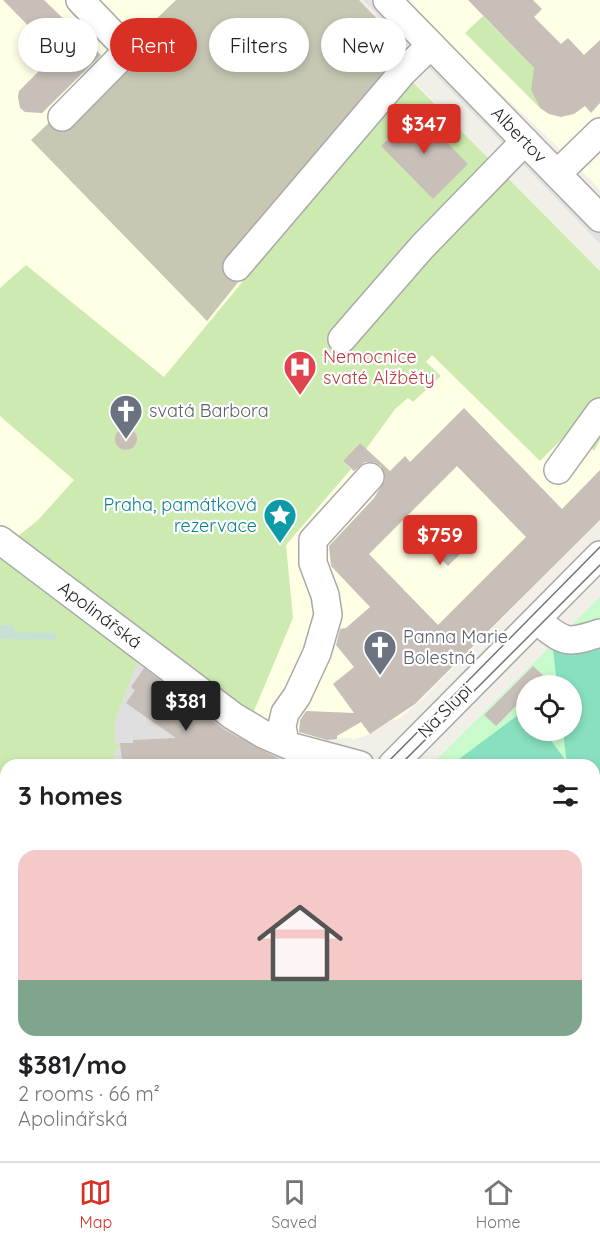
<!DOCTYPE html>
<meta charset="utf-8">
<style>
body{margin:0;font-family:Quicksand,sans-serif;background:#f6f6f6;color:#202124;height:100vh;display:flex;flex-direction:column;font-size:22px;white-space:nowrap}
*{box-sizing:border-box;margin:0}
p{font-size:20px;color:#757577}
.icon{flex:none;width:33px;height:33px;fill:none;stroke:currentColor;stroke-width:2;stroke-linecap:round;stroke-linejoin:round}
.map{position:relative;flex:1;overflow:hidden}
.side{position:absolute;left:0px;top:759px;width:600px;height:402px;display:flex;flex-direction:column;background:#fff;border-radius:18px 18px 0 0;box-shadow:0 3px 9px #0003}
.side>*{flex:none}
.guide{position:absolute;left:18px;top:18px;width:564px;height:54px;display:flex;gap:12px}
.tools{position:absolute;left:516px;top:675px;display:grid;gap:12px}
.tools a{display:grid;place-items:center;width:66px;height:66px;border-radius:50%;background:#fff;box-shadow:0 3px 9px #0003;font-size:30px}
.price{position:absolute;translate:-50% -51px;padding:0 14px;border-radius:6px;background:#d93025;color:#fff;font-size:20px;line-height:39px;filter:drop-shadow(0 2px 3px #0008)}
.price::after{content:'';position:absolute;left:50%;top:36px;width:18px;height:14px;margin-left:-9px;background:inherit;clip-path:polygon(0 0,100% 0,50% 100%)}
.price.selected{background:#222;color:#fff}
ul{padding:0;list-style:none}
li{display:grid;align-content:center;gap:12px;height:318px;padding:0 18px}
li span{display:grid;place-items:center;height:186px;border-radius:18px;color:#555}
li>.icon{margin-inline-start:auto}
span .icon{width:108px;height:108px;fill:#fffc;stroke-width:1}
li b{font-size:26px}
h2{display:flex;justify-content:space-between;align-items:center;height:72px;padding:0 18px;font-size:26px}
.pill{padding:0 21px;border-radius:27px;background:#fff;box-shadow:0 3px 9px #0003;font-size:21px;line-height:54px}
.pill.selected{background:#d93025;color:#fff}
.dock{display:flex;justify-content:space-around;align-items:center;height:84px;border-top:2px solid #e0e0e0;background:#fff;font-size:16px;color:#757577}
.dock a{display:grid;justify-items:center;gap:3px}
.dock .selected{color:#d93025}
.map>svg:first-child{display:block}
.residential{fill:#e0dfdf}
.education{fill:#ffffe5}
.construction{fill:#c7c7b4}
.grass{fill:#cdebb0;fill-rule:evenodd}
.wetland{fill:#c6e0d4}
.park{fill:#c8facc;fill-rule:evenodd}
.pitch{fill:#88e0be}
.parking{fill:#e2e2e2}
.building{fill:#c7bfb8;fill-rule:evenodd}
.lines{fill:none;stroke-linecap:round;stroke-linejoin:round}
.minor-casing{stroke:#a9a9a9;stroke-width:30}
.minor{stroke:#fff;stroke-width:27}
.tram{stroke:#707070;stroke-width:1.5}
.labels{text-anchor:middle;stroke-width:4.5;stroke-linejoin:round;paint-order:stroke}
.street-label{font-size:18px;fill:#222;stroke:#fff}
.health-label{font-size:18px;fill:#be3a42;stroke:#fff;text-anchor:start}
.worship-label{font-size:18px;fill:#5b616d;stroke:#fff;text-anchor:start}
.culture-label{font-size:18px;fill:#0d838f;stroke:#fff;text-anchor:end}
</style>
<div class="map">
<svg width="600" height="1161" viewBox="0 0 600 1161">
<rect width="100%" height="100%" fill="#f2efe9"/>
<path class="residential" d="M 139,659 L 321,765 L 157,765 L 155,760 L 114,762 L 115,748 L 120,748 L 115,744 L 115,719 Z
M 594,1104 L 600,1105 L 600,1161 L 195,1161 L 192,1155 L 594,1155 Z
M 0,1122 L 6,1126 L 6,1155 L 22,1155 L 17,1161 L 0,1161 Z"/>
<path class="education" d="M 0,0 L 333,0 L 600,271 L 600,520 L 422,699 L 396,721 L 394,719 L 370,734 L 353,740 L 352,738 L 309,740 L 274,734 L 0,525 Z
M 403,0 L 600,0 L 600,118 L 564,153 Z
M 600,148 L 600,190 L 579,168 Z
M 594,836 L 600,836 L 600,1056 L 594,1055 Z"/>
<path class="construction" d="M 176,0 L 359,0 L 403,46 L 390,60 L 405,75 L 207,321 L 31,140 Z"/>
<path class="grass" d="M 483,16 L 536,70 L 531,90 L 540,108 L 465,33 Z
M 406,75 L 600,271 L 600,440 L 594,451 L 572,429 L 540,461 L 432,355 L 426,362 L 441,376 L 413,402 L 408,398 L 396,408 L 366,449 L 360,443 L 343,461 L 351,469 L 286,545 L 293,618 L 251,718 L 17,537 L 38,520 L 74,480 L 0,416 L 0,288 L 26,265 L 164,377 L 346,156 ZM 128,428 L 135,434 L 136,443 C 132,450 126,452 119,447 L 115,439 L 121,429 Z
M 0,551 L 139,659 L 115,720 L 115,743 L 120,743 L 121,748 L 115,749 L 114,762 L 141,760 L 155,755 L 157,765 L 6,765 L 6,960 L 0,956 Z"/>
<path class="wetland" d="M 0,625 L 14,625 L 14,632 L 56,633 L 56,640 L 0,639 Z"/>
<path class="park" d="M 600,597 L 600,836 L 594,836 L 594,765 L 431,765 ZM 526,686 L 572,686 L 572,730 L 526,730 Z"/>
<path class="pitch" d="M 600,644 L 600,774 L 594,775 L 594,765 L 567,765 L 563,731 L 572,730 L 572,686 L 557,685 L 553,649 Z
M 526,709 L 526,730 L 544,731 L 564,758 L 554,765 L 451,765 Z
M 594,875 L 600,875 L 600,926 L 594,925 Z"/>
<path class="parking" d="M 363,0 L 378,0 L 413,35 L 405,43 Z
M 433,56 L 515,139 L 506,147 L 425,64 Z
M 527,151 L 600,227 L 600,244 L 518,159 Z"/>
<path class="building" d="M 3,0 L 44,0 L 101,55 L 42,113 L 25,112 L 20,108 L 18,97 L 19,91 L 40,70 L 35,59 L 48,46 Z
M 468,0 L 533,0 L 542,9 L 534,17 L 561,44 L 568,38 L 584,55 L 600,40 L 600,103 L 591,113 L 585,106 L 574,114 L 561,117 L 549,114 L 540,108 L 531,90 L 534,68 Z
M 416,111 L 468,164 L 433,199 L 381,146 Z
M 464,408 L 562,509 L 600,470 L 600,520 L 415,704 L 370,734 L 361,722 L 337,736 L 337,739 L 327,740 L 299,732 L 300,720 L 306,711 L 354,713 L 333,684 L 354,667 L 336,645 L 340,629 L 346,628 L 370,607 L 331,566 L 329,546 L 374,498 L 385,480 L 381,466 L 374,462 L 365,462 L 354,471 L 343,461 L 360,443 L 390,471 L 405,456 L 410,462 ZM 457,466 L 526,537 L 438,625 L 369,554 Z
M115 439a11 11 0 1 1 22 0a11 11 0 1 1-22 0Z
M 446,528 L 466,548 L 448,566 L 428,546 Z
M 533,666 L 545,677 L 537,686 L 526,686 L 526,696 L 496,726 L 484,715 Z
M 144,668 L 225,730 L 291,765 L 157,765 L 157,759 L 122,761 L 120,743 L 133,743 L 133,740 L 176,738 L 126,703 L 135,690 L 131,687 Z"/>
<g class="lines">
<defs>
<path id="minor" d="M 387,0 L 600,218
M 62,117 L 128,50 L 80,0
M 557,174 L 600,132
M 237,267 L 403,72 L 431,45
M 342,339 L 422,247 L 525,141
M 558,470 L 600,412
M 0,540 L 233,716 L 263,734 L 293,747 L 360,765
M 536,620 C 565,642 564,645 600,633
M 285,743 L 282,726 L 285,713 L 297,696 L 317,653 L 328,615 L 325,595 L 313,563 L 313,540 L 370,477
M 392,765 L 600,555
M 0,907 L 6,911
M 594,1082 L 600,1083
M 0,1107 L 6,1111
M 99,1155 L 105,1161
M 41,1161 L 45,1155
M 68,1161 L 70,1155"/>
</defs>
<use href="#minor" class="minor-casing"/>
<use href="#minor" class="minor"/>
<path class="tram" d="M 385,765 L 600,547
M 400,765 L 600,565
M 34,1161 L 38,1155
M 47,1161 L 51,1155"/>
</g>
<defs>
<symbol id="hospital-pin" viewBox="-11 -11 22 30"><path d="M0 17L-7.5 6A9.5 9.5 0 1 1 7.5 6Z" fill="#e0444e" stroke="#fff"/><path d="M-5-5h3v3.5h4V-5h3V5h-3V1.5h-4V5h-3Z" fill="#fff"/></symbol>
<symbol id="church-pin" viewBox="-11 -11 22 30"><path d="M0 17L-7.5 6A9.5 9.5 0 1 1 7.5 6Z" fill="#6b7280" stroke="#fff"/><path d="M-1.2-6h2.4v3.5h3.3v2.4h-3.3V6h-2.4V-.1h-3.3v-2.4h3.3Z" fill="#fff"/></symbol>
<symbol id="sight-pin" viewBox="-11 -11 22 30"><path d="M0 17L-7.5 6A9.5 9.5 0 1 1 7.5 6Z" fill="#0f9aa8" stroke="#fff"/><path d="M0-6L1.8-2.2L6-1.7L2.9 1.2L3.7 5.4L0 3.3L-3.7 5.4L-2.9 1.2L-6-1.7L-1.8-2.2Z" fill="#fff"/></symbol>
</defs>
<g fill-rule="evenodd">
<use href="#hospital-pin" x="281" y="348" width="38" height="52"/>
<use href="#church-pin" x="107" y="392" width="38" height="52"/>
<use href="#sight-pin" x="261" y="496" width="38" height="52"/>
<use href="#church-pin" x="361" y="628" width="38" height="52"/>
</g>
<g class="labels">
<g class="street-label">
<text transform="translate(519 135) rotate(46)" y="6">Albertov</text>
<text transform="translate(100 615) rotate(37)" y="6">Apolinářská</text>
<text transform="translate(445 711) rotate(-45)" y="6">Na Slupi</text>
</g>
<g class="health-label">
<text x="323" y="363">Nemocnice<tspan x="323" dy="21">svaté Alžběty</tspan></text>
</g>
<g class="worship-label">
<text x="149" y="417">svatá Barbora</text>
<text x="403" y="643">Panna Marie<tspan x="403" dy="21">Bolestná</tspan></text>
</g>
<g class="culture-label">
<text x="257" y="511">Praha, památková<tspan x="257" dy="21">rezervace</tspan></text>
</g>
</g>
</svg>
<div class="tools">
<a><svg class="icon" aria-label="locate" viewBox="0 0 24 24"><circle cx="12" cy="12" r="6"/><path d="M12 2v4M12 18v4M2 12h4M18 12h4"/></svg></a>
</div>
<b class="price" style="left:424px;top:155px">$347</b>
<b class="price" style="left:440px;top:566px">$759</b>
<b class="price selected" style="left:186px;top:732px">$381</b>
<div class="guide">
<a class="pill">Buy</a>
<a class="pill selected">Rent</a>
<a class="pill">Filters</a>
<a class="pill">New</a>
</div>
<section class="side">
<h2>3 homes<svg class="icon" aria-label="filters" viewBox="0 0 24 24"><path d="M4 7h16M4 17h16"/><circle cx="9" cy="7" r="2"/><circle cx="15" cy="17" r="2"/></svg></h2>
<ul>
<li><span style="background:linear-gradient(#f6c9c9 70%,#7fa58c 0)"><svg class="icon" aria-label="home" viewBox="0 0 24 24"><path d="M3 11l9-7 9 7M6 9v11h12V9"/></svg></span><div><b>$381/mo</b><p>2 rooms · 66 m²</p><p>Apolinářská</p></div></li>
</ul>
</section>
</div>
<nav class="dock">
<a class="selected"><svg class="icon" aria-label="map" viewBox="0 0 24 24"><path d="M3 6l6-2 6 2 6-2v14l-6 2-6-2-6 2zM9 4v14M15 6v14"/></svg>Map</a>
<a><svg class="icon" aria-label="saved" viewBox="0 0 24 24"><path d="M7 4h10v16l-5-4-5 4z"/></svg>Saved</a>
<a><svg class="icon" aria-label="home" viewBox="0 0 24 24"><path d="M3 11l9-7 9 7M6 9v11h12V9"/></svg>Home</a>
</nav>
